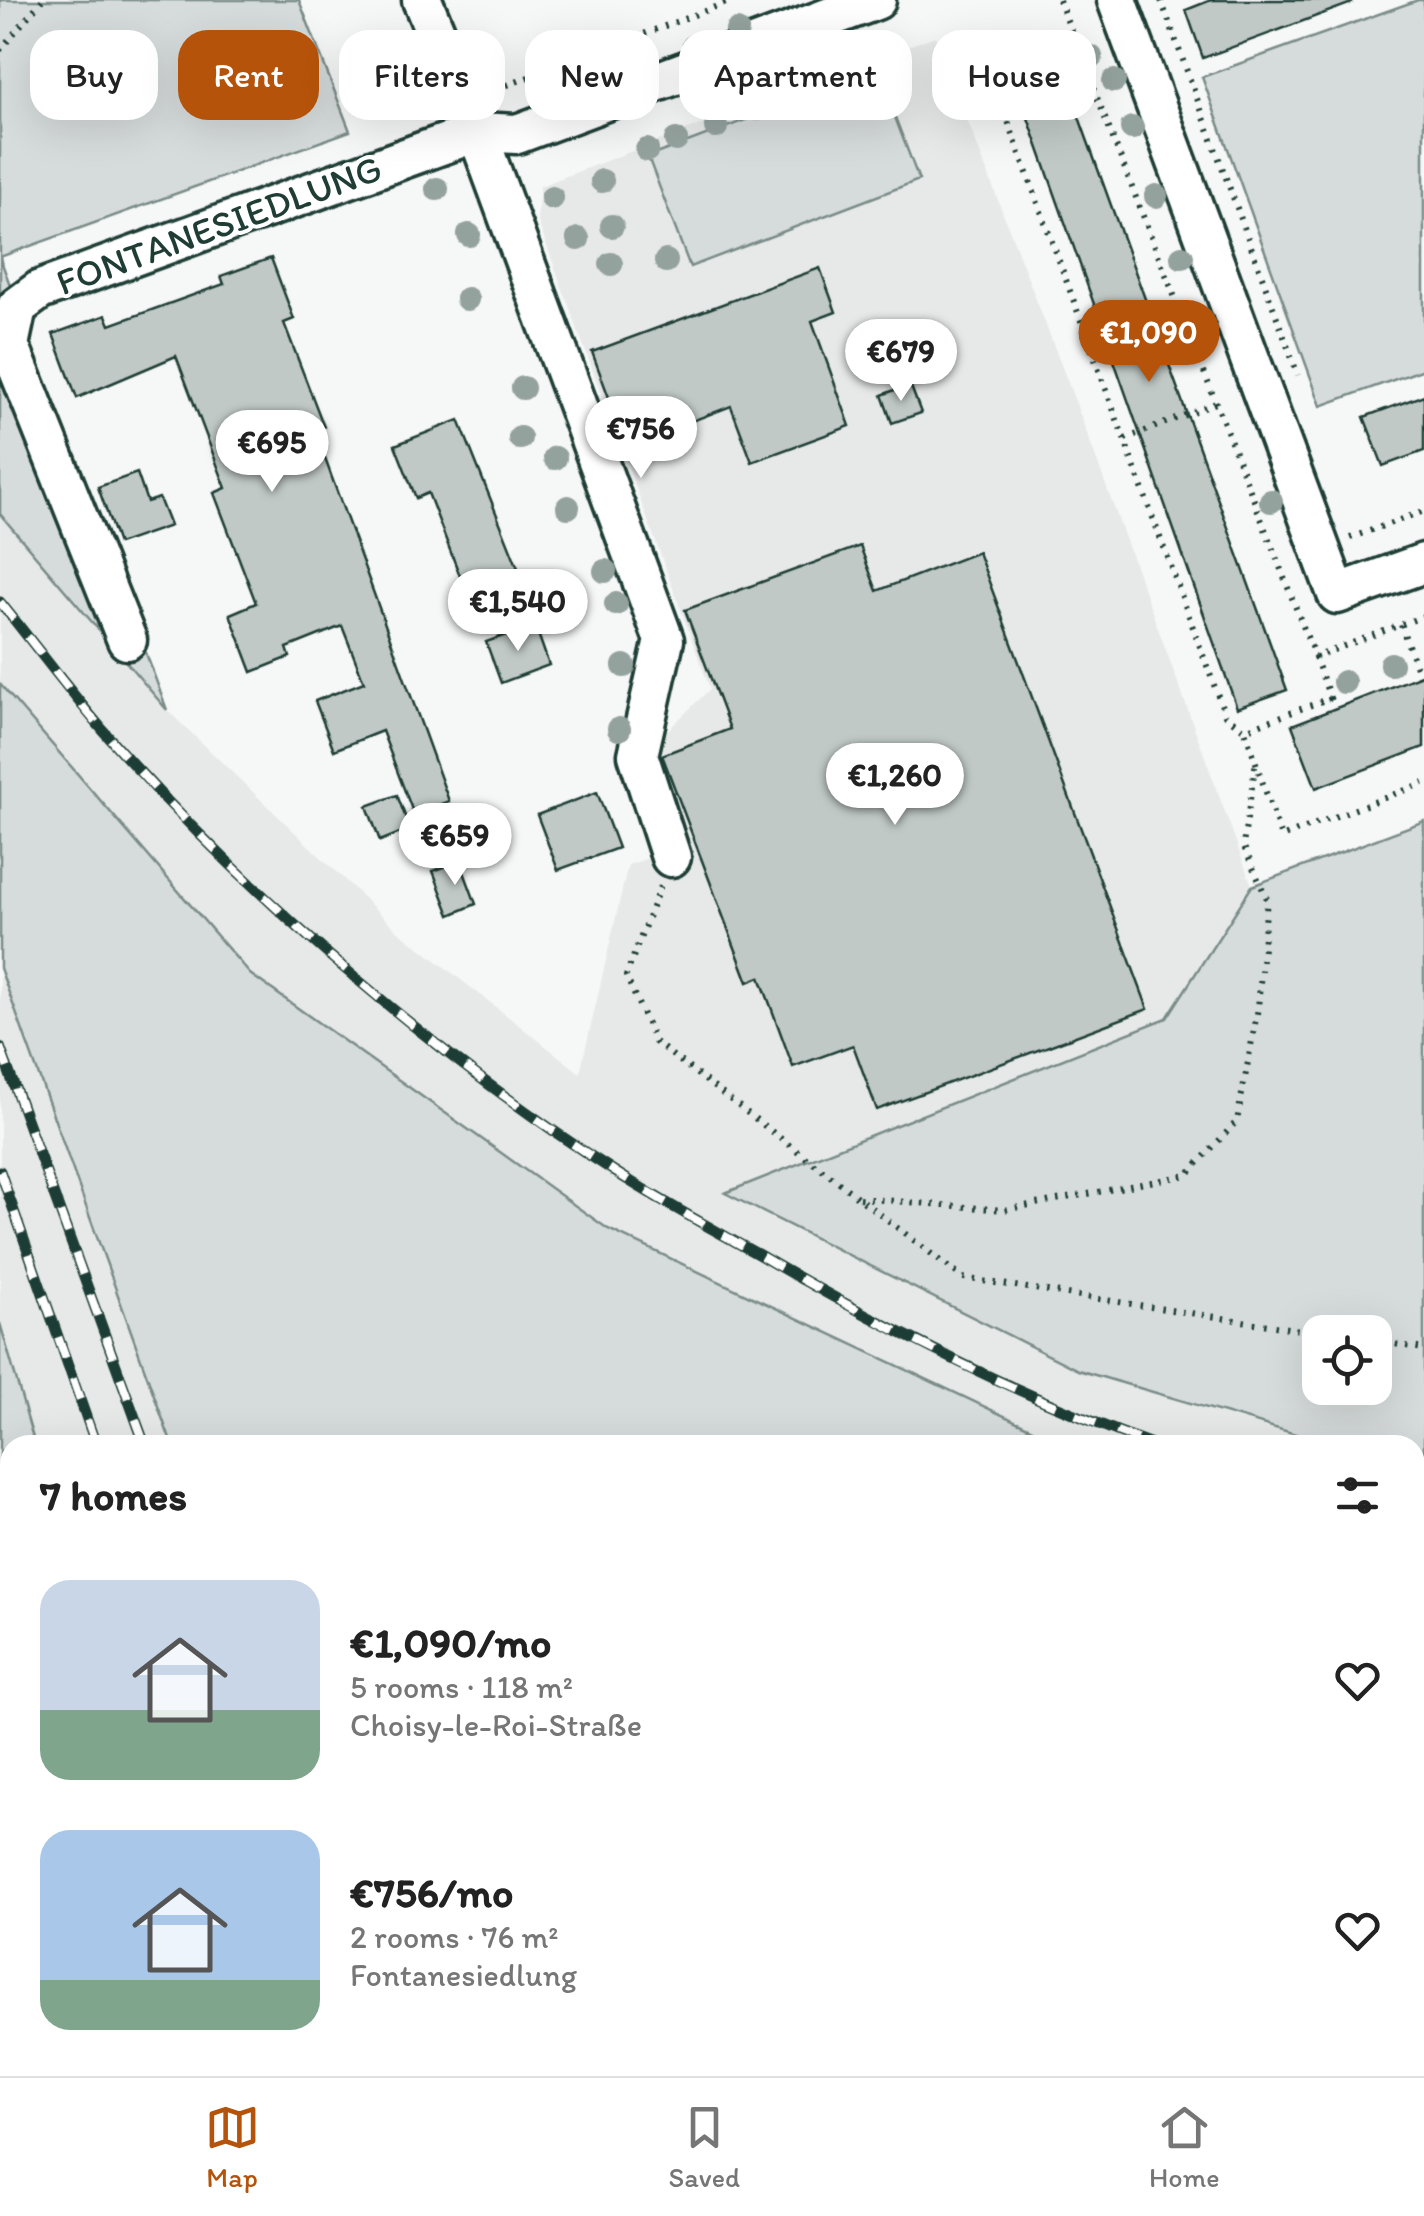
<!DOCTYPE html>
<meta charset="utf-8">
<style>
body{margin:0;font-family:Itim,sans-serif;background:#f6f6f6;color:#222;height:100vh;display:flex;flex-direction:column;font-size:38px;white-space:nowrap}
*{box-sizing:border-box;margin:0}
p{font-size:32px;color:#767676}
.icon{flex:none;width:55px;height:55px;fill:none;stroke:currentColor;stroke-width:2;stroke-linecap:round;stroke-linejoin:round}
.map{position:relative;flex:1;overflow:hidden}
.details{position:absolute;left:0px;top:1435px;width:1425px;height:642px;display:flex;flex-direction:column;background:#fff;border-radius:30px 30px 0 0;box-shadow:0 10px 40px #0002}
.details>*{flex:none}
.top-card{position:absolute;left:30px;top:30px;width:1365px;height:90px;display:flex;gap:20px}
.tools{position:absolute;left:1302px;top:1315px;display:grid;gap:20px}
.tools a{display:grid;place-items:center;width:90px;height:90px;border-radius:20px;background:#fff;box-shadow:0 10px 40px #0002;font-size:50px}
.price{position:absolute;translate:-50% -85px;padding:0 22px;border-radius:35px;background:#fff;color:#222;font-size:32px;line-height:65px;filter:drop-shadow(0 2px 5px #0008)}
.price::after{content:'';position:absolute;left:50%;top:60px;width:30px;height:22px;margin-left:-15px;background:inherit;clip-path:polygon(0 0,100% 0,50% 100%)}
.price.current{background:#b45309;color:#fff}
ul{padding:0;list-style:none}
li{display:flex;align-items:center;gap:30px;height:250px;padding:0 40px}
li span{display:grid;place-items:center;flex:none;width:280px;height:200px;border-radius:30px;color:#555}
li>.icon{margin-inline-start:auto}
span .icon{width:120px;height:120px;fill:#fffc;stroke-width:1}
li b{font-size:42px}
h2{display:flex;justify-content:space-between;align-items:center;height:120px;padding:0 40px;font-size:42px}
.pill{padding:0 35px;border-radius:30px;background:#fff;box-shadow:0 10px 40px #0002;font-size:35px;line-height:90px}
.pill.current{background:#b45309;color:#fff}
.menu{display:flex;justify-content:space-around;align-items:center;height:140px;border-top:2px solid #e0e0e0;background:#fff;font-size:28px;color:#767676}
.menu a{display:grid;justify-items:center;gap:5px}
.menu .current{color:#b45309}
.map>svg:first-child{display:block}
.built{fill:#e6e9e8}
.green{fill:#d6dcdb;stroke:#7a8c88;stroke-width:2.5;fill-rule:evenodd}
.building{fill:#c0c9c6;stroke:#1f3d34;stroke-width:2.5}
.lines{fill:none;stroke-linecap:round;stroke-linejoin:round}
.street-casing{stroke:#1f3d34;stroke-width:45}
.path{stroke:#1f3d34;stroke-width:6;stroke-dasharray:2.5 8;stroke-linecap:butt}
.street{stroke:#fff;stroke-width:38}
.rail-casing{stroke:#1f3d34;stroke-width:11}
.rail{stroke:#fff;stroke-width:8;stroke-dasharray:22;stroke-linecap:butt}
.tree{fill:#94a29e}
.labels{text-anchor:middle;stroke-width:8;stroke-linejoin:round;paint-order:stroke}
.street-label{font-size:38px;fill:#1f3d34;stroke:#fff}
</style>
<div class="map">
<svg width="1424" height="2076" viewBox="0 0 1424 2076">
<rect width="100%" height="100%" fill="#f6f7f7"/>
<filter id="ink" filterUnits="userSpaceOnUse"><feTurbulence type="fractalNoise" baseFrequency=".01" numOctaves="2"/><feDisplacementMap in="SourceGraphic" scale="20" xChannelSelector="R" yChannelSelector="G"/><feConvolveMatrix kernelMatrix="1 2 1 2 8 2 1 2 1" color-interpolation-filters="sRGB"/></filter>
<g filter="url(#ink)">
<path class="built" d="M 935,36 L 1075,401 L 1252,886 L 1167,1018 L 726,1192 L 1078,1370 L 1333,1445 L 1066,1445 L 608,1229 L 249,974 L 0,684 L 0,514 L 167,710 L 396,929 L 580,1073 L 628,865 L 652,857 L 621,776 L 710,689 L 537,219 L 540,186 Z
M 0,968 L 172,1445 L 35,1445 L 0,1323 Z
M 0,1552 L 10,1612 L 10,2068 L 37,2068 L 37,2076 L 0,2076 Z
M 292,2068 L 396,2068 L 399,2076 L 295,2076 Z"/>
<path class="green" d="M 0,0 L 299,0 L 350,131 L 0,257 Z
M 1418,0 L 1424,0 L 1424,369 L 1321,406 L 1202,77 Z
M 877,70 L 919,180 L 690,267 L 648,157 Z
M 0,258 L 167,710 L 0,514 Z
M 0,684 L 250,974 L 608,1229 L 1066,1445 L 172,1445 L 0,968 Z
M 1424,821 L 1424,1472 L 1415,1469 L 1415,1445 L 1333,1445 L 1078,1370 L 725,1193 L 1167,1018 L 1252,886 ZM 1320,1332 L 1375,1332 L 1375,1388 L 1320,1388 Z
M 0,1323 L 35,1445 L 10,1445 L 10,1612 L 0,1552 Z
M 1415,1562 L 1424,1565 L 1424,2076 L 399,2076 L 396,2068 L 1415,2068 Z
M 37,2068 L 291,2068 L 295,2076 L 37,2076 Z"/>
<path class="building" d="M 1211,0 L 1352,0 L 1352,3 L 1203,58 L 1186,10 Z
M 1055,51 L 1287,690 L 1237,708 L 1010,67 Z
M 271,258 L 294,319 L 284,323 L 324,427 L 315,431 L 449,801 L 414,815 L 382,731 L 334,750 L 315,701 L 364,682 L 342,626 L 287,648 L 290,657 L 252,672 L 230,614 L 256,603 L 214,493 L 226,488 L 176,356 L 77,398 L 53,334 L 106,315 L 110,325 L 224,284 L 221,276 Z
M 820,268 L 836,312 L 812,321 L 850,426 L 752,462 L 731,406 L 627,446 L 592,352 Z
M 910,384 L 921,413 L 892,423 L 882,395 Z
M 1424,395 L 1424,451 L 1383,466 L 1364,417 Z
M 459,420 L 518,568 L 465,589 L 428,493 L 416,498 L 395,445 Z
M 137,473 L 147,502 L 159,498 L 170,526 L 118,544 L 98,487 Z
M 860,546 L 877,591 L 978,552 L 1148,1009 L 877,1110 L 853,1045 L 793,1067 L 760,977 L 748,982 L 662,755 L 730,729 L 685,610 Z
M 535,625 L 549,665 L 501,683 L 486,642 Z
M 1424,674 L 1424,747 L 1316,788 L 1292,725 Z
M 597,792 L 618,848 L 558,870 L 537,815 Z
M 397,795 L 410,829 L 380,841 L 367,806 Z
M 460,861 L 476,904 L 450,915 L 433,871 Z"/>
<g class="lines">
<defs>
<path id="street" d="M 422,0 L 477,132 L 664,640 L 638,755 L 671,857
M 1117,0 L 1337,594 L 1424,563
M 127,640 L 9,345 L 17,307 L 40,290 L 477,132 L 517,134 L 876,0"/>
</defs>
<use href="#street" class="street-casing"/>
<path class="path" d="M 1059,0 L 1315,657 L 1424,616
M 1161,0 L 1298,375
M 1074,38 L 989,69 L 1225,715 L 1245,730
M 0,50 L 42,0
M 497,89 L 734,0
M 1125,439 L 1216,403
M 1350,538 L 1424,511
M 1401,625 L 1419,676
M 1315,657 L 1330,698 L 1245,730 L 1281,837 L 1424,783
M 1330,698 L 1334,708
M 660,886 L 626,976 L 655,1042 L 963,1278 L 1320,1333
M 859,1198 L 1004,1210 L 1187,1175 L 1237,1121 L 1258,1008 L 1267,899 L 1243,845 L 1256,761
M 1375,1341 L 1424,1349"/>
<use href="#street" class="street"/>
<defs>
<path id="rail" d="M 0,602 C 43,655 83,710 129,760 C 263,908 449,1066 617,1173 C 664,1203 713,1229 761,1256 C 888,1330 1016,1395 1154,1445
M 0,1047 L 145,1445
M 0,1171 L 96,1445
M 1415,1524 L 1424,1526
M 0,1747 L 9,1835 L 8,2076
M 326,2068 L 329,2076
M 369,2068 L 372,2076"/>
</defs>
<use href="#rail" class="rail-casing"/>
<use href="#rail" class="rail"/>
</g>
<g class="tree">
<circle cx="737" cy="31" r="12"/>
<circle cx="694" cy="46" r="12"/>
<circle cx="973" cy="46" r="12"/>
<circle cx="1091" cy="57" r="12"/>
<circle cx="646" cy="65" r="12"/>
<circle cx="848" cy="75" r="12"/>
<circle cx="607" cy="76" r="12"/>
<circle cx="1114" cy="81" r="12"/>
<circle cx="792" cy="98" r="12"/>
<circle cx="758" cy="109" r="12"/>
<circle cx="716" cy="127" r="12"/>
<circle cx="1132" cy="128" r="12"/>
<circle cx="676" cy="140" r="12"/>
<circle cx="647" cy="150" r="12"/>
<circle cx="602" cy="181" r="12"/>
<circle cx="437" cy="189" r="12"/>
<circle cx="1156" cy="196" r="12"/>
<circle cx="552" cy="198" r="12"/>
<circle cx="612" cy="226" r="12"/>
<circle cx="469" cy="235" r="12"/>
<circle cx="578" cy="239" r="12"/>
<circle cx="1182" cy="257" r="12"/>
<circle cx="666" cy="261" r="12"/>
<circle cx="611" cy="264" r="12"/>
<circle cx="467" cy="299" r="12"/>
<circle cx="1199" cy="317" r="12"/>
<circle cx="523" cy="388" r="12"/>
<circle cx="520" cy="438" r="12"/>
<circle cx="555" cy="458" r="12"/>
<circle cx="1271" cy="501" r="12"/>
<circle cx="568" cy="507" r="12"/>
<circle cx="605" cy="571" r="12"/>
<circle cx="573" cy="595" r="12"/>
<circle cx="616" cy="604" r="12"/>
<circle cx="1391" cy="664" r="12"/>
<circle cx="624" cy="666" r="12"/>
<circle cx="1344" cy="682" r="12"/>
<circle cx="619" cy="729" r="12"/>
</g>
</g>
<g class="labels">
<g class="street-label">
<text transform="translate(219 225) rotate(-20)" y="13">FONTANESIEDLUNG</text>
</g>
</g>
</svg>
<div class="tools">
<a><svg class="icon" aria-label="locate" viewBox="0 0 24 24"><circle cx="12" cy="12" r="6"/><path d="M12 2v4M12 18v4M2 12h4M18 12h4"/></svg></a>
</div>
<b class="price current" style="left:1149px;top:385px">€1,090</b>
<b class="price" style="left:901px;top:404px">€679</b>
<b class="price" style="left:641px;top:481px">€756</b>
<b class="price" style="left:272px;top:495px">€695</b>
<b class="price" style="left:518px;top:654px">€1,540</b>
<b class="price" style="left:895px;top:828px">€1,260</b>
<b class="price" style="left:455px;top:888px">€659</b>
<div class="top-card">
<a class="pill">Buy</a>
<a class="pill current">Rent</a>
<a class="pill">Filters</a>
<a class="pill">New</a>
<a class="pill">Apartment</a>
<a class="pill">House</a>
</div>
<section class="details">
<h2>7 homes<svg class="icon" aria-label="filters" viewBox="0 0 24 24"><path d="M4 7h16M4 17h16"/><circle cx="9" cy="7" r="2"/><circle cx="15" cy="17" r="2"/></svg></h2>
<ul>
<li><span style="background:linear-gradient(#c9d6e8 65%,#7fa58c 0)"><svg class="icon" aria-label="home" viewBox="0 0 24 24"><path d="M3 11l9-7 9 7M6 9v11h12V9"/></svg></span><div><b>€1,090/mo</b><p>5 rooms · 118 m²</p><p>Choisy-le-Roi-Straße</p></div><svg class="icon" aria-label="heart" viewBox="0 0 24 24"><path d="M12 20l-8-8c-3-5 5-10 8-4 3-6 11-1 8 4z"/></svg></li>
<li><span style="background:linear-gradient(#a9c7e8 75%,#7fa58c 0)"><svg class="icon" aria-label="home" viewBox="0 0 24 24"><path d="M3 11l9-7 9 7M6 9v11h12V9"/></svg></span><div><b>€756/mo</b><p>2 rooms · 76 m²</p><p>Fontanesiedlung</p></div><svg class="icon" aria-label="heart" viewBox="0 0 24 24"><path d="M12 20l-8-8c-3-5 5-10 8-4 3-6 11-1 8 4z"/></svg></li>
</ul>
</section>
</div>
<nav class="menu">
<a class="current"><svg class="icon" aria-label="map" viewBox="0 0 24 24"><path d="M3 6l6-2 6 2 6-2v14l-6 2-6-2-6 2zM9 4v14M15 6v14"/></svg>Map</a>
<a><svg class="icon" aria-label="saved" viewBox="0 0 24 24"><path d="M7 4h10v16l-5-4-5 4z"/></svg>Saved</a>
<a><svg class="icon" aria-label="home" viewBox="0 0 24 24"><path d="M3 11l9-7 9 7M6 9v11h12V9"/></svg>Home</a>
</nav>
